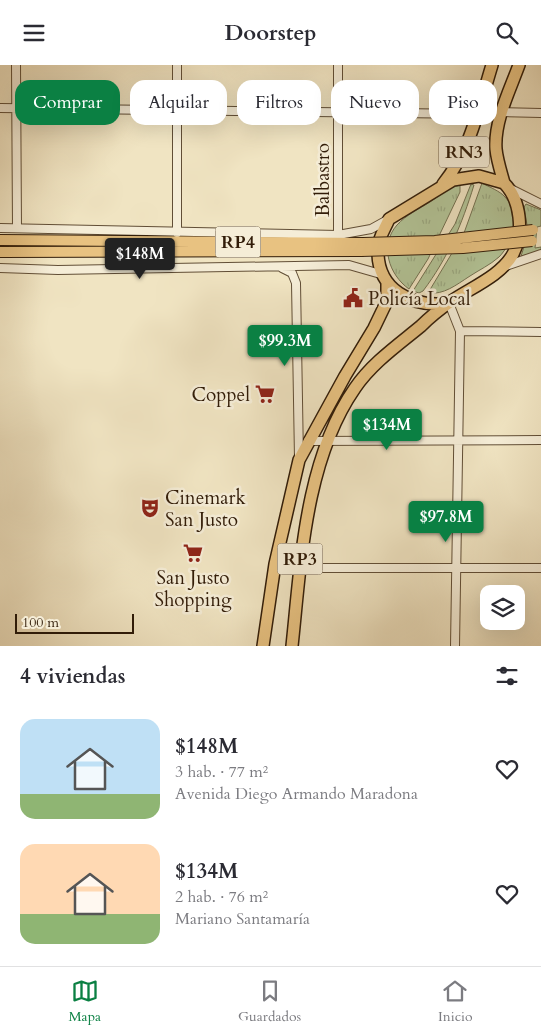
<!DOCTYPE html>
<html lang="es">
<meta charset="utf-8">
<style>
body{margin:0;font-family:Cardo,serif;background:#f7f7f7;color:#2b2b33;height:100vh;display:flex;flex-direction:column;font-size:19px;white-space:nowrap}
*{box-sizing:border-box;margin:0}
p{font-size:16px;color:#7c7c81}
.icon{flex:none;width:28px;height:28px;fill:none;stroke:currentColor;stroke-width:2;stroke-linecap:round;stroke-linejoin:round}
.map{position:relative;height:581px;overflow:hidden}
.drawer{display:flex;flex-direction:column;background:#fff;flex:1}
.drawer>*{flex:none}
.top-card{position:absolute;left:15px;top:15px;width:511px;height:45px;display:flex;gap:10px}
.buttons{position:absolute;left:480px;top:520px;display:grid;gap:10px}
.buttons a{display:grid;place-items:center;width:45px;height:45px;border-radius:10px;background:#fff;box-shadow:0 5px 20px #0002;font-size:25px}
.scale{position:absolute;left:15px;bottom:12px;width:119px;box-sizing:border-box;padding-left:5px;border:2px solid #311c08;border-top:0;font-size:14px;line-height:18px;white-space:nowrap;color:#311c08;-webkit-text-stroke:4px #f5edd7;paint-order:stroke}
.price{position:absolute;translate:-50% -42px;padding:0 11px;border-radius:5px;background:#0b8043;color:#fff;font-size:16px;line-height:32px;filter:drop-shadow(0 1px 2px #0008)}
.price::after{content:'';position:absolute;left:50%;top:30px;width:15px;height:11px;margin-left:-8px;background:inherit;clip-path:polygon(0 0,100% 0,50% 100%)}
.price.current{background:#222;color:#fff}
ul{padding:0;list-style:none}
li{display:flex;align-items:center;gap:15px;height:125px;padding:0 20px}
li span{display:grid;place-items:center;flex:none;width:140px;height:100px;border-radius:15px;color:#555}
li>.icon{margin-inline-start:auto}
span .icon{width:60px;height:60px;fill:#fffc;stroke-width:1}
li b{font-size:21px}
h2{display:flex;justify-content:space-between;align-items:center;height:60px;padding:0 20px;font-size:21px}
.tag{padding:0 18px;border-radius:15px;background:#fff;box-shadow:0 5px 20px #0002;font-size:18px;line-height:45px}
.tag.current{background:#0b8043;color:#fff}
header{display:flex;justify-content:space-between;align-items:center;height:65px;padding:0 20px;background:#fff;font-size:22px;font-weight:700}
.tabs{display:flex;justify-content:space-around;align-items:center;height:70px;border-top:1px solid #e1e1e2;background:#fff;font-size:14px;color:#7c7c81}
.tabs a{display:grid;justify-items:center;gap:2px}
.tabs .current{color:#0b8043}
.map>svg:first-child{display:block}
.grass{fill:url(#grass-tufts);stroke:#727050}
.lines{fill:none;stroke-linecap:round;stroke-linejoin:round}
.minor-casing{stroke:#614e36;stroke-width:10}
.major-casing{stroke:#311c08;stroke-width:12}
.highway-casing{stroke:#311c08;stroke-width:14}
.minor{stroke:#f5edd7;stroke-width:8}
.major{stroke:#e8c281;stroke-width:10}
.highway{stroke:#e8c281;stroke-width:11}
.major-bridge-casing{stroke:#311c08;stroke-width:12;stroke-linecap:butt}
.major-bridge{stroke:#e8c281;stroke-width:10}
.labels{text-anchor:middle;stroke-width:5;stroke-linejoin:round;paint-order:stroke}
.shield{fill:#f5edd7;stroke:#6c5b46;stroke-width:1}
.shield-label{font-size:18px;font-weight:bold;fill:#311c08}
.street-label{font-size:19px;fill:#311c08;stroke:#f5edd7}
.poi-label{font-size:19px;fill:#311c08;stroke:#f5edd7;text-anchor:start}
</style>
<header><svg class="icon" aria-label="menu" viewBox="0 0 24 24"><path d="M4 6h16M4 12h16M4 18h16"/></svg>Doorstep<svg class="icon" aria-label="search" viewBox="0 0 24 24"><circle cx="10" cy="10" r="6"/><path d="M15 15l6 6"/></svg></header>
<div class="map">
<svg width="541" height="581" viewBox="0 0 541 581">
<defs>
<pattern id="grass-tufts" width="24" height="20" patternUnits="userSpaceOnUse" patternTransform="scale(1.25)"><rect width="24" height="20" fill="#b3c598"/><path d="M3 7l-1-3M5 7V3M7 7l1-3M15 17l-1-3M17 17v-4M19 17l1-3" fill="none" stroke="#9aa982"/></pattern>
</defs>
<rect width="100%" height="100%" fill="#f0e4c2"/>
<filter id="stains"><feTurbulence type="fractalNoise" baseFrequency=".004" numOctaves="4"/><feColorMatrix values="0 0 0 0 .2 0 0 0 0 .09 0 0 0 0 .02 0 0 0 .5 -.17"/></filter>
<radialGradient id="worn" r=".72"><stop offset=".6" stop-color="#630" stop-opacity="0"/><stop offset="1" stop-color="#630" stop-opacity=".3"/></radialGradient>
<path class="grass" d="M 482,118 C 489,122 500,126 505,132 C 521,148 513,178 499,192 C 490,200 479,205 470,211 C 456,220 444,230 428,228 L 464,168 Z
M 471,119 L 474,120 C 462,159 448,193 423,226 L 419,228 L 413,226 L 455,159 Z
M 460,120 L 460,127 L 428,194 L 409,224 C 389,210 379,180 397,160 C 406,150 419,144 430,137 C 439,131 449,122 460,120 Z
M 526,139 L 541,145 L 541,161 L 537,162 L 535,183 L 541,182 L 541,186 L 521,191 L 527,173 L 527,160 L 524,142 Z"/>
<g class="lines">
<defs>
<path id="minor" d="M 16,0 L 17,163
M 0,43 L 477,49
M 502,47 L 541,48
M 509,123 L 541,139
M 0,163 L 338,170 L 371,164 L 389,154
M 177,168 L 177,0
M 338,170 L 338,0
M 506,201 L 541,189
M 0,203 L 58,205 L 349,200 L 384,210
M 282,203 L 292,208 L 296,218 L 299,394
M 449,238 L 460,266 L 455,581
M 460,266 L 541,267
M 308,376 L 541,375
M 298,503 L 541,503"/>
<path id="major" d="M 0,175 L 363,178
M 0,187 L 361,186"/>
<path id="highway" d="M 504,118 C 501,107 497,95 496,84 C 494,56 510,25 519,0
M 443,119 C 471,84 479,42 492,0
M 263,581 L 275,499 L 299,395 L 345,311 L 374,263 L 387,236 L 387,217
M 292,581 C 301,497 305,395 355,323 C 372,298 398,280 421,261 C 430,252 440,244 450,237 C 470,223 501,211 513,189 C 524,168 521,135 504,118 L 479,111 L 453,115 L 389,154 C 385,164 379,171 378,183 C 376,225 412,243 449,238"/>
</defs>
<use href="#minor" class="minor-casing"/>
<use href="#major" class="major-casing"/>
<use href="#highway" class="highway-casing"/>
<use href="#minor" class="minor"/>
<use href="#major" class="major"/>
<use href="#highway" class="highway"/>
<defs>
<path id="major-bridge" d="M 363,178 L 435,176 L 533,165
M 361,186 L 463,183 L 532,176"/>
</defs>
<use href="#major-bridge" class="major-bridge-casing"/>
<use href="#major-bridge" class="major-bridge"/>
</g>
<defs>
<symbol id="civic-bare" viewBox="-9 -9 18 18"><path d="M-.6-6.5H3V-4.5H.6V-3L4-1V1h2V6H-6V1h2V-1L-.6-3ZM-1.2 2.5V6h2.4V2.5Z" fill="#8f2418" stroke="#f5edd7" stroke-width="2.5" paint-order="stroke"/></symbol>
<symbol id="supermarket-bare" viewBox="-9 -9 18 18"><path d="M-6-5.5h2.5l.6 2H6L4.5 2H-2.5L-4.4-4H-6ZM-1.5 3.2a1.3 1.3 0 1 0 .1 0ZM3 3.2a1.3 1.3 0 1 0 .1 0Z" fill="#8f2418" stroke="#f5edd7" stroke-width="2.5" paint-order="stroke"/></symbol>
<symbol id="theatre-bare" viewBox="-9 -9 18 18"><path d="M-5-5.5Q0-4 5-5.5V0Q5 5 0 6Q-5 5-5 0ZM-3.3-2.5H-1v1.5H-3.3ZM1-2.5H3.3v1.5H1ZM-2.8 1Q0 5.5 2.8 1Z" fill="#8f2418" stroke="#f5edd7" stroke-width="2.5" paint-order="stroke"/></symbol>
</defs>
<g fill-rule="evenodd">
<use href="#civic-bare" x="339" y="219" width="28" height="28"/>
<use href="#supermarket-bare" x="251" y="315" width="28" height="28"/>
<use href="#theatre-bare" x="136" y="429" width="28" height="28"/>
<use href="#supermarket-bare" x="179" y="474" width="28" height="28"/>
</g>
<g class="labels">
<g class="shield">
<rect x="439" y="71.5" width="50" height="31" rx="4"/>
<rect x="215.5" y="161.5" width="45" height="31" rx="4"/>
<rect x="277.5" y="478.5" width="45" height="31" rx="4"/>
</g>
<g class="shield-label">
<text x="464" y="93">RN3</text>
<text x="238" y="183">RP4</text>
<text x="300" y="500">RP3</text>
</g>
<g class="street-label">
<text transform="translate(322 115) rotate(-90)" y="7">Balbastro</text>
</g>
<g class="poi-label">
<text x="368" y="240">Policía Local</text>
<text x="250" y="336" text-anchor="end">Coppel</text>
<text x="165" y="439">Cinemark<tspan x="165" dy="22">San Justo</tspan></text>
<text x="193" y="519" text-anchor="middle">San Justo<tspan x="193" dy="22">Shopping</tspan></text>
</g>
</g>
<rect width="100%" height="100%" filter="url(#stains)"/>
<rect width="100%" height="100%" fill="url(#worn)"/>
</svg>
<div class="buttons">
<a><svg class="icon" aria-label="layers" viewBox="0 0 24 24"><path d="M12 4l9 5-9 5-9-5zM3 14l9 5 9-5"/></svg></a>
</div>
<div class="scale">100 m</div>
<b class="price current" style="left:140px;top:215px">$148M</b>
<b class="price" style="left:285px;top:302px">$99.3M</b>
<b class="price" style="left:387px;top:386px">$134M</b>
<b class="price" style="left:446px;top:478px">$97.8M</b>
<div class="top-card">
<a class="tag current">Comprar</a>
<a class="tag">Alquilar</a>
<a class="tag">Filtros</a>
<a class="tag">Nuevo</a>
<a class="tag">Piso</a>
</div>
</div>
<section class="drawer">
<h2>4 viviendas<svg class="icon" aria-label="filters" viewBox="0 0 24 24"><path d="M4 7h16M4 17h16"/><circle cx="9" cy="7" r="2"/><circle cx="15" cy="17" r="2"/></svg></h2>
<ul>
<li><span style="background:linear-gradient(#bfe0f5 75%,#8fb573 0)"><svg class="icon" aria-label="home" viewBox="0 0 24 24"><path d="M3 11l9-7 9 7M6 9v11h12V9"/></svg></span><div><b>$148M</b><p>3 hab. · 77 m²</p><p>Avenida Diego Armando Maradona</p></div><svg class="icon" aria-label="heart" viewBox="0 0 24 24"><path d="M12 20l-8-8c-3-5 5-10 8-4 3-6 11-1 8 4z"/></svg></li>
<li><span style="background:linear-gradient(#ffd9b3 70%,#8fb573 0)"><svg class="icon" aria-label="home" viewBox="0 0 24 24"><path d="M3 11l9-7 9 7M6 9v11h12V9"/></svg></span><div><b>$134M</b><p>2 hab. · 76 m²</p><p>Mariano Santamaría</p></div><svg class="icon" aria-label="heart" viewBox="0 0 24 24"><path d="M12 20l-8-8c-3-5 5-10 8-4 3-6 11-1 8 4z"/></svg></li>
</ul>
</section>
<nav class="tabs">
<a class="current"><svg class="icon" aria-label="map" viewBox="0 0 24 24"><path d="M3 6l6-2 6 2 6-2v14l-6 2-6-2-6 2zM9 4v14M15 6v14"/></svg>Mapa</a>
<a><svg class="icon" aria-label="saved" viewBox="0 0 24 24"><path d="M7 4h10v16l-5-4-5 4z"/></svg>Guardados</a>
<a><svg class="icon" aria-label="home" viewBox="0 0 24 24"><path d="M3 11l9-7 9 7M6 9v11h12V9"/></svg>Inicio</a>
</nav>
